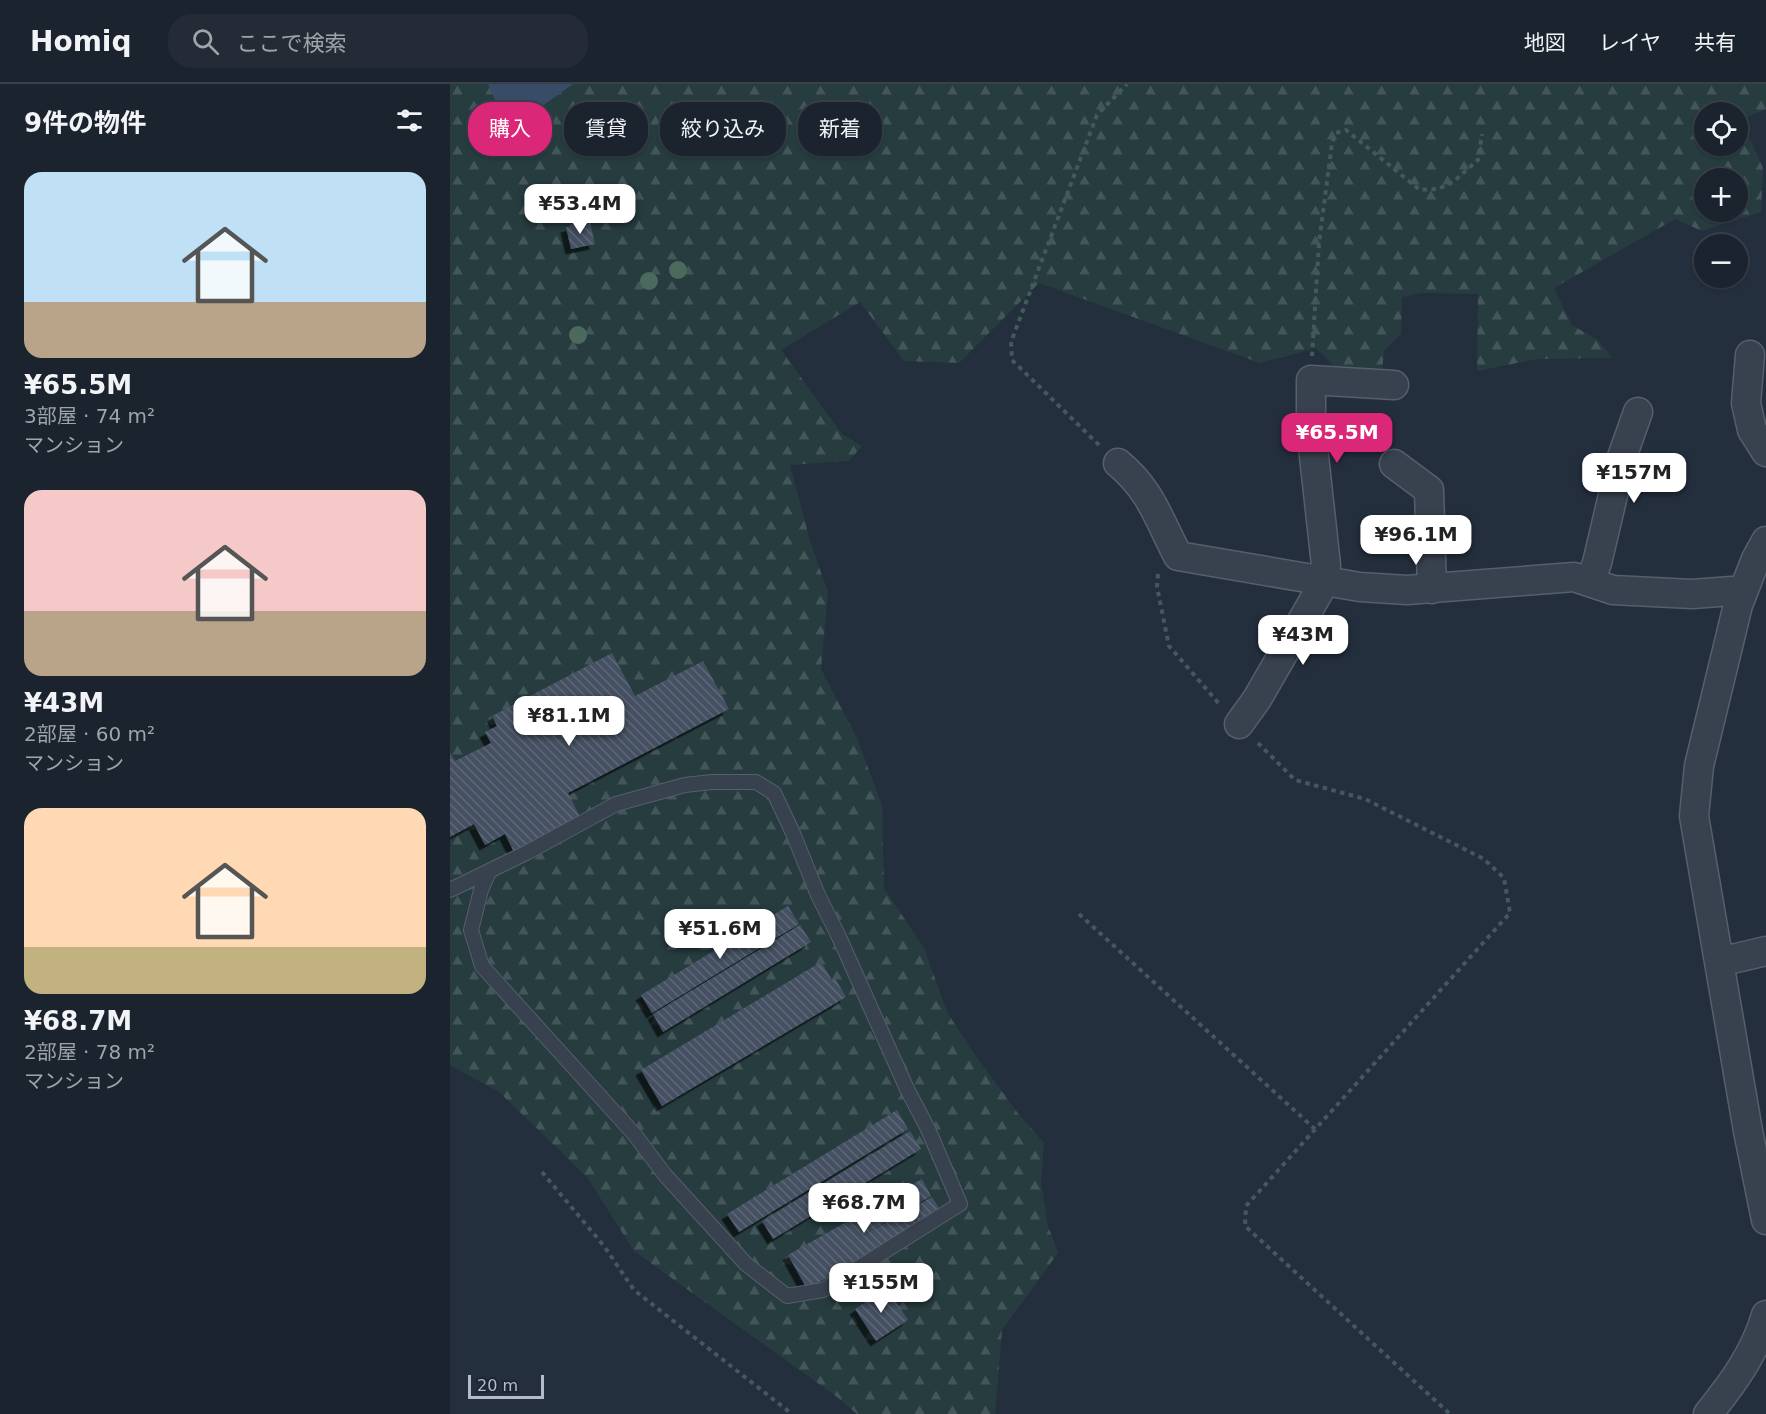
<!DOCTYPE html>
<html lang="ja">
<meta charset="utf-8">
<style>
body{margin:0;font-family:"DejaVu Sans","Noto Sans JP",sans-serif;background:#242b36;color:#f1f3f6;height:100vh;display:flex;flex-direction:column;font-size:22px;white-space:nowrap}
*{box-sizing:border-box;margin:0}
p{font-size:20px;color:#a0a4aa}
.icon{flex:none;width:33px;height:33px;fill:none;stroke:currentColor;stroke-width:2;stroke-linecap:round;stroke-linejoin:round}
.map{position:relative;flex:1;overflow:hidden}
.details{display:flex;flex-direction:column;background:#1b232e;width:450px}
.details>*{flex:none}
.hud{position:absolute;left:18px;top:18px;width:570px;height:54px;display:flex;gap:12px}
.controls{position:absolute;left:1244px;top:18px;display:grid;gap:12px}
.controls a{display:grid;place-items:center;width:54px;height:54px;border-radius:50%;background:#1b232e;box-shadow:0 2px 4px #0004,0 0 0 2px #39404a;font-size:30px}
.scale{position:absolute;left:18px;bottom:15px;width:76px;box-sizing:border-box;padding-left:6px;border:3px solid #b4bcc9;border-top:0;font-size:16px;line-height:21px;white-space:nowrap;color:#b4bcc9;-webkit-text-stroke:4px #1d2633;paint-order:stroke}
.price{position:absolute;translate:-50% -51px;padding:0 14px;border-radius:12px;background:#fff;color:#222;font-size:20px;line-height:39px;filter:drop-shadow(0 2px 3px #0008)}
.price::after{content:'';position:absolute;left:50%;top:36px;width:18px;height:14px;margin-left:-9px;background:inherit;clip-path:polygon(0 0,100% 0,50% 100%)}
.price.on{background:#db2777;color:#fff}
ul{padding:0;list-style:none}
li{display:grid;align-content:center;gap:12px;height:318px;padding:0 24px}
li span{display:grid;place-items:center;height:186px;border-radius:18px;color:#555}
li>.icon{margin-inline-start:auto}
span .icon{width:108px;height:108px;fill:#fffc;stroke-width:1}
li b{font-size:26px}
h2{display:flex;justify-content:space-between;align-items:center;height:72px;padding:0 24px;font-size:26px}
.pill{padding:0 21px;border-radius:24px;background:#1b232e;box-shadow:0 2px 4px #0004,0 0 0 2px #39404a;font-size:21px;line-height:54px}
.pill.on{background:#db2777;color:#fff}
header{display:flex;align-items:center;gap:36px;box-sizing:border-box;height:84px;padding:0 30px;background:#1b232e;border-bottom:2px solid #39404a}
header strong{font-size:28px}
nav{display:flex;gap:33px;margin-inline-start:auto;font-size:21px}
.search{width:420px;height:54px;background:#242b36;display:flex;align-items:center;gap:15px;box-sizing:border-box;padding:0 21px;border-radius:24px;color:#a0a4aa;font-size:22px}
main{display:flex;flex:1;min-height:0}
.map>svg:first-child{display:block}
.forest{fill:url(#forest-firs);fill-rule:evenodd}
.water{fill:#394c67}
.building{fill:url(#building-back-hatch);filter:url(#shadow)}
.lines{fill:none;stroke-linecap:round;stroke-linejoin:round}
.lane-casing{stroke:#565f6c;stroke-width:16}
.street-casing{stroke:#565f6c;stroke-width:31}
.path{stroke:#44595c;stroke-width:4;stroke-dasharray:4.5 4.5;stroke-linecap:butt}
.lane{stroke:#38414e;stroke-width:14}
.street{stroke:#38414e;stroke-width:28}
.tree{fill:#4b6a5d}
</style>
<header>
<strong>Homiq</strong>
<div class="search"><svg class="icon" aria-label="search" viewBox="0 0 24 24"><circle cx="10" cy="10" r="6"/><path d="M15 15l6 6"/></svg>ここで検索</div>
<nav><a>地図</a><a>レイヤ</a><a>共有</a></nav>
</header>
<main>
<section class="details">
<h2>9件の物件<svg class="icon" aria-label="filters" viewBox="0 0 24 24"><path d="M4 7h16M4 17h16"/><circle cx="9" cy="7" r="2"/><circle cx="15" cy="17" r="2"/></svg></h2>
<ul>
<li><span style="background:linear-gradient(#bfe0f5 70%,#b9a48a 0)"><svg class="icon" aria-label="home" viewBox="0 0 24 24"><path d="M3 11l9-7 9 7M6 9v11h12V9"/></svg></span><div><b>¥65.5M</b><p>3部屋 · 74 m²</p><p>マンション</p></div></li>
<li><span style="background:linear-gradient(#f6c9c9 65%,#b9a48a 0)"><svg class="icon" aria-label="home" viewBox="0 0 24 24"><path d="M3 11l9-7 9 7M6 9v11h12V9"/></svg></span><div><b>¥43M</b><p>2部屋 · 60 m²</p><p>マンション</p></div></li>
<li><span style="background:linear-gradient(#ffd9b3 75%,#c2b280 0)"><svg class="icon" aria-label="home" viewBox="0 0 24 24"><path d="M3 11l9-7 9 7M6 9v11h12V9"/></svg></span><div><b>¥68.7M</b><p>2部屋 · 78 m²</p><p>マンション</p></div></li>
</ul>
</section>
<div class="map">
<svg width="1316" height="1330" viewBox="0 0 1316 1330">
<defs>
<pattern id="forest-firs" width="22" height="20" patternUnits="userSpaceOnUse" patternTransform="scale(1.5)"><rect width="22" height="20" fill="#263c3f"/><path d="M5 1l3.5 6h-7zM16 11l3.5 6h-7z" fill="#435659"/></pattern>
<pattern id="building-back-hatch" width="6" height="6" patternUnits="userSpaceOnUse" patternTransform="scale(1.5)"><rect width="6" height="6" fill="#455162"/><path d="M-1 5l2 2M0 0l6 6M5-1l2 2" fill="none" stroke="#5d6877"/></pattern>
<filter id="shadow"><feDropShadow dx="-5.5" dy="5.5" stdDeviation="0" flood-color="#0009"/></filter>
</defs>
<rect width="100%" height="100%" fill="#242f3e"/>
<path class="forest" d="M 0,0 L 1316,0 L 1316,25 L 1291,36 L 1313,84 L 1311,128 L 1252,147 L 1225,135 L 1104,204 L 1122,241 L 1148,256 L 1162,274 L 1087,275 L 1027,287 L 1028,210 L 972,209 L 952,213 L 951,250 L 934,267 L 932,289 L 889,287 L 866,264 L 810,279 L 589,199 L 509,279 L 454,277 L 410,218 L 331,266 L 392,350 L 412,362 L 399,377 L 340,381 L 361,460 L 378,508 L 371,585 L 407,654 L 432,721 L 434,804 L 474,864 L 497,928 L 523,968 L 567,1028 L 594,1059 L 591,1098 L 598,1142 L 608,1169 L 552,1246 L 545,1330 L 407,1330 L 387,1313 L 184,1167 L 137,1093 L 49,1008 L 0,981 ZM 1254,28 L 1287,28 L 1287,62 L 1254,62 ZM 1254,94 L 1287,94 L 1287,128 L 1254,128 Z"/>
<path class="water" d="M 38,0 L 123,0 L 77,33 L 48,24 Z"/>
<path class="building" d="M 140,138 L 145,160 L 121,165 L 116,143 Z
M 162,569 L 185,612 L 253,577 L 279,625 L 118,709 L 130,733 L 64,768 L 55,750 L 35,761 L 24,740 L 0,753 L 0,668 L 5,677 L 41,659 L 35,648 L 47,642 L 42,632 Z
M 338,822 L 349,840 L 202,929 L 191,911 Z
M 350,841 L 361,858 L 213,948 L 203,930 Z
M 371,878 L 382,896 L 385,894 L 396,913 L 212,1022 L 191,986 Z
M 447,1026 L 458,1045 L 289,1148 L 277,1130 Z
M 460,1047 L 471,1065 L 323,1155 L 312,1137 Z
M 472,1095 L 481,1112 L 410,1153 L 482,1113 L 492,1129 L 357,1205 L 338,1171 Z
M 437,1204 L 458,1236 L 426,1257 L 405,1225 Z"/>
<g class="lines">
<defs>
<path id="lane" d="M 0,806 L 78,768 L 166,720 L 235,701 L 262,698 L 306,698 L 324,709 L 342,747 L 368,811 L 389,853 L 457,1005 L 478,1045 L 510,1120 L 373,1206 L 337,1212 L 296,1180 L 215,1091 L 185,1051 L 32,882 L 21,846 L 31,806 L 39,788"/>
<path id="street" d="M 1300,271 L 1296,319 L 1302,346 L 1316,368
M 668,379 C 701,406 709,436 728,472 L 910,503 L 957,506 L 1124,493 L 1163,506 L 1242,510 L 1282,507 L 1292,510
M 944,380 L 979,406 L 982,505
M 1316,457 L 1306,475 L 1288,521 L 1249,682 L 1244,732 L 1298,1047 L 1316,1136
M 1140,498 L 1147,479 L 1172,373 L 1188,328
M 789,640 L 807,615 L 875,497 L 876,481 L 861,345 L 861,296 L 944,301
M 1269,878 L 1316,867
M 1258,1330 C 1283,1299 1305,1269 1316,1231"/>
</defs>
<use href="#lane" class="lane-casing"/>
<use href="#street" class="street-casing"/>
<path class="path" d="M 862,272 L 869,159 L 882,59 L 886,49 L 896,46 L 970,106 L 988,105 L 1003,98 L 1028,76 L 1032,50
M 649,361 L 562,276 L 561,258 L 647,31 L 677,0
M 708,490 L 707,503 L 719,562 L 771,622
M 808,659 L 845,696 L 915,715 L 1034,775 L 1054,794 L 1060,829 L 796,1122 L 795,1142 L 1000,1330
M 629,830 L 866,1046
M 92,1088 L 154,1162 L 184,1206 L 342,1330"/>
<use href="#lane" class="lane"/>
<use href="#street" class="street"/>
</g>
<g class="tree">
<circle cx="152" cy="53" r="9"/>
<circle cx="228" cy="186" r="9"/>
<circle cx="199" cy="197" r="9"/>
<circle cx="128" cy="251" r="9"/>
</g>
</svg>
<div class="controls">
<a><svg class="icon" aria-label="locate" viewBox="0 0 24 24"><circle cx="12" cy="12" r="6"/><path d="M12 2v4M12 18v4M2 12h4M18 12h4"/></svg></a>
<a>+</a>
<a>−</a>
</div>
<div class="scale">20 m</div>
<b class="price" style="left:130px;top:151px">¥53.4M</b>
<b class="price on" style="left:887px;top:380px">¥65.5M</b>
<b class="price" style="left:1184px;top:420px">¥157M</b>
<b class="price" style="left:966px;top:482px">¥96.1M</b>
<b class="price" style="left:853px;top:582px">¥43M</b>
<b class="price" style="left:119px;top:663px">¥81.1M</b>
<b class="price" style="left:270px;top:876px">¥51.6M</b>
<b class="price" style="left:414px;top:1150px">¥68.7M</b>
<b class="price" style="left:431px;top:1230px">¥155M</b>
<div class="hud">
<a class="pill on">購入</a>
<a class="pill">賃貸</a>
<a class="pill">絞り込み</a>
<a class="pill">新着</a>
</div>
</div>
</main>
